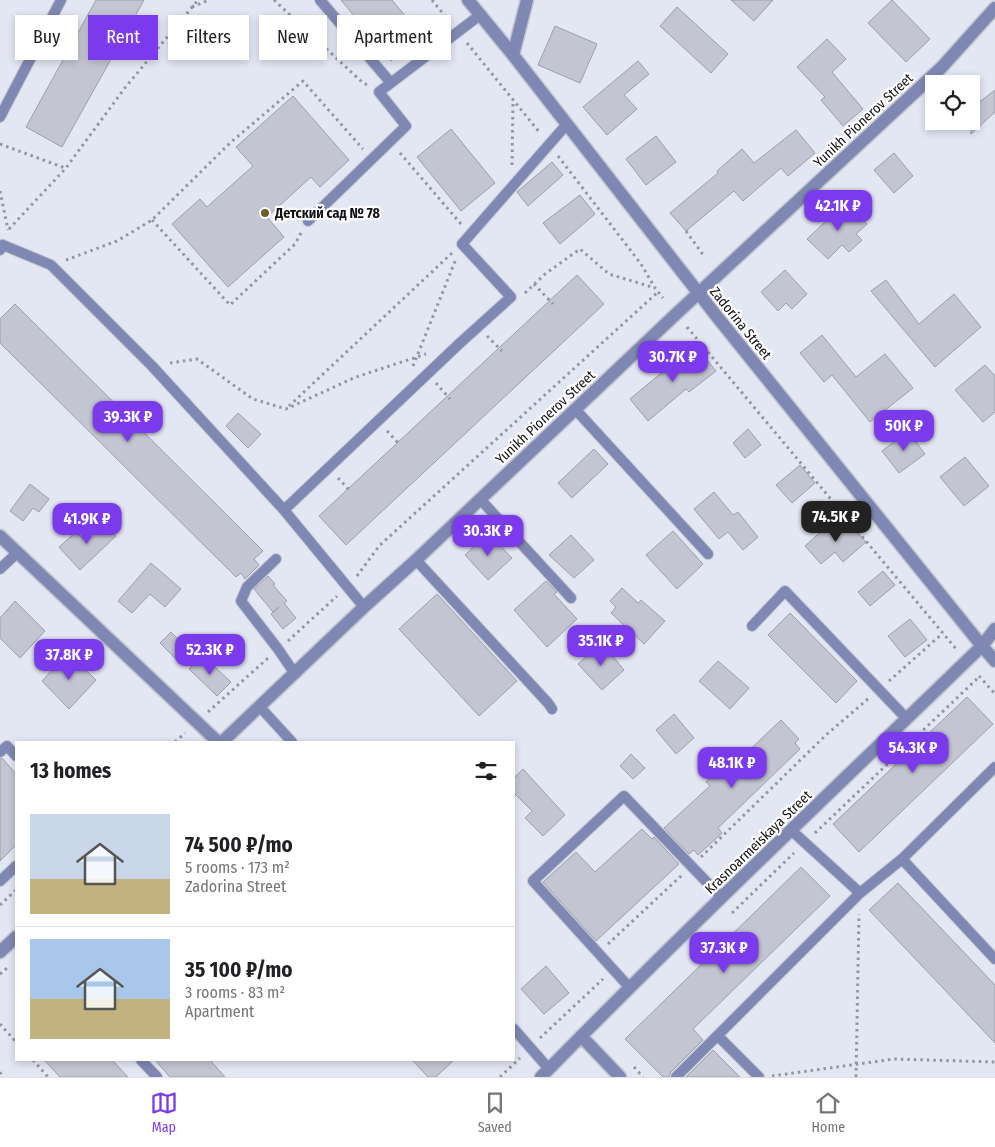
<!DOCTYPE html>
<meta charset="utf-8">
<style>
body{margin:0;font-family:"Fira Sans Condensed",sans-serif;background:#f2f2f2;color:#202124;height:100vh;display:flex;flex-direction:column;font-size:19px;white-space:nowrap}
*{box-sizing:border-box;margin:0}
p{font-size:16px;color:#757577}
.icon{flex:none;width:28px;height:28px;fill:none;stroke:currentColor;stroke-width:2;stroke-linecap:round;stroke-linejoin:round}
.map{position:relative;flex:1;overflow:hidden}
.side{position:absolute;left:15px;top:741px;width:500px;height:320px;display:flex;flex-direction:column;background:#fff;border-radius:0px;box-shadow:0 2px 8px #0003}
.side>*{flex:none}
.hud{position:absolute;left:15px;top:15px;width:500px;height:45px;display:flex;gap:10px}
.controls{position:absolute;left:925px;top:75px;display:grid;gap:10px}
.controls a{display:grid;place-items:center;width:55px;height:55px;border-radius:0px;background:#fff;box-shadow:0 2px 8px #0003;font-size:25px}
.price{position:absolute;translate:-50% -42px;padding:0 11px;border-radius:10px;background:#7c3aed;color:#fff;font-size:16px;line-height:32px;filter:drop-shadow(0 1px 2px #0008)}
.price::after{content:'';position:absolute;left:50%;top:30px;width:15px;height:11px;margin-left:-8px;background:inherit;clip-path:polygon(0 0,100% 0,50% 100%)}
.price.active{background:#222;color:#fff}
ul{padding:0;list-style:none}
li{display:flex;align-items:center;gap:15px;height:125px;padding:0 15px}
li+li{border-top:1px solid #e0e0e0}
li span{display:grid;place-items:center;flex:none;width:140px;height:100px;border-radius:0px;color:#555}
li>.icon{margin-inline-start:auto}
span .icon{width:60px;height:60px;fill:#fffc;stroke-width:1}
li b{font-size:21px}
h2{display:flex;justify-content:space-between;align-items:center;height:60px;padding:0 15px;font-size:21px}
.chip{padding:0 18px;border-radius:0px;background:#fff;box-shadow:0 2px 8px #0003;font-size:18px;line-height:45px}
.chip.active{background:#7c3aed;color:#fff}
.menu{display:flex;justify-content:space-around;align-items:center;height:70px;border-top:1px solid #e0e0e0;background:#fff;font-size:14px;color:#757577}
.menu a{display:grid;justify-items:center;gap:2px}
.menu .active{color:#7c3aed}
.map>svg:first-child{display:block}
.building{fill:#c3c6d2;stroke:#9c9faa}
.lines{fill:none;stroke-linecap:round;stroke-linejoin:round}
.service-casing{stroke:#c1c4d0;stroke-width:12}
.minor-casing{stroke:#c1c4d0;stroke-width:15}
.path{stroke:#93959f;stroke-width:3;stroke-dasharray:2.5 4;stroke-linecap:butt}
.service{stroke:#7f88b3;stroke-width:10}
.minor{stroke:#7f88b3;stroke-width:12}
.poi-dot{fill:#6c5f2c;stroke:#fff;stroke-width:2}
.labels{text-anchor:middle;stroke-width:4.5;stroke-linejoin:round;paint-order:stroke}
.street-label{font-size:14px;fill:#111116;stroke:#fff}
.poi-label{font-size:14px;font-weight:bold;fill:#111116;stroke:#fff;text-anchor:start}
</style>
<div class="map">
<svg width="995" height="1077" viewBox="0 0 995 1077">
<rect width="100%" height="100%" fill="#e3e6f3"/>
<path class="building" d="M 96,0 L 144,0 L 62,147 L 26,127 Z
M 341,0 L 392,0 L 422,36 L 391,61 Z
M 731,0 L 773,0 L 754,21 Z
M 892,0 L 930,39 L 906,62 L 868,23 Z
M 677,7 L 728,54 L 711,73 L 660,26 Z
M 555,26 L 597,44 L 580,83 L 538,65 Z
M 827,39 L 846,59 L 832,72 L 863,109 L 843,126 L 821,100 L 825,97 L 797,67 Z
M 638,61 L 649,74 L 624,95 L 637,109 L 607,135 L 583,107 Z
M 995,90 L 995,112 L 971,134 L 971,91 L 981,101 Z
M 293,96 L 349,160 L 320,187 L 311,177 L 267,217 L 284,237 L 228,287 L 172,224 L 200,199 L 207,207 L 253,166 L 236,147 Z
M 451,129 L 495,183 L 461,211 L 417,157 Z
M 796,130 L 815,153 L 788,176 L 781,168 L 743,201 L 734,191 L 686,231 L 670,213 L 718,173 L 717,171 L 742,149 L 754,163 Z
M 656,136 L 676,162 L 646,185 L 626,159 Z
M 894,153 L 913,176 L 894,193 L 874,170 Z
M 552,162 L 563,175 L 528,206 L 517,192 Z
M 580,195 L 595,214 L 560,244 L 543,223 Z
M 846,202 L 867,224 L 856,234 L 862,240 L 849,252 L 842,245 L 828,259 L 807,239 Z
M 785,270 L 807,294 L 792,309 L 786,303 L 778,311 L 761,292 Z
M 577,275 L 604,304 L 346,545 L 319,516 Z
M 886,280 L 919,324 L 954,294 L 981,327 L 935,367 L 871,291 Z
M 15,304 L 263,551 L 254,559 L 259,565 L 245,579 L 241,573 L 236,577 L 0,343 L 0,319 Z
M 822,335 L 856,377 L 885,354 L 913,388 L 870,422 L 832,375 L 824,382 L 800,353 Z
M 695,345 L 716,371 L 689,392 L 686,389 L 648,421 L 630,399 Z
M 985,365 L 995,376 L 995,412 L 983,422 L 955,390 Z
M 238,413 L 261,434 L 248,448 L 226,426 Z
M 748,429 L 761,445 L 745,458 L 733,443 Z
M 908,431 L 925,454 L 899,473 L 882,451 Z
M 594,449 L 608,464 L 572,498 L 558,483 Z
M 965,457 L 989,486 L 964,506 L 940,477 Z
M 800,465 L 815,483 L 792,503 L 776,485 Z
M 30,484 L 49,499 L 39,512 L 33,508 L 23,521 L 10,511 Z
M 714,492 L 733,515 L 738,512 L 758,537 L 743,550 L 728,532 L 719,539 L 694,509 Z
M 846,520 L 866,542 L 843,562 L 835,552 L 821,564 L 805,546 L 826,527 L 832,533 Z
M 102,521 L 116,536 L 80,570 L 59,547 L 76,532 L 83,539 Z
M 673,531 L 703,564 L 677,589 L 646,555 Z
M 488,533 L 512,558 L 488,580 L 465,555 Z
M 571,535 L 594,560 L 574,578 L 549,555 Z
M 151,563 L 181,589 L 165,607 L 150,594 L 132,613 L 118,601 Z
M 883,571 L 895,585 L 870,606 L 858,592 Z
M 268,576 L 275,584 L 273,585 L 287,601 L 284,603 L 296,618 L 283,629 L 271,614 L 279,607 L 273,612 L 254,589 Z
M 546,581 L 557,592 L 554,594 L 577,619 L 547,647 L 514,610 Z
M 622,588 L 638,603 L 641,600 L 665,621 L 644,644 L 611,613 L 616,607 L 610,601 Z
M 437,594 L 517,681 L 479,716 L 399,629 Z
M 15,601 L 45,631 L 20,658 L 0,638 L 0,618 Z
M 790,613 L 857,681 L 836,703 L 768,635 Z
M 910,619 L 927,640 L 905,657 L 888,636 Z
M 171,632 L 193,654 L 182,665 L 160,643 Z
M 602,643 L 624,670 L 602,690 L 578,664 Z
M 68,653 L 96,680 L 69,709 L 42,681 Z
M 202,655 L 231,682 L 217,696 L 189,669 Z
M 718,661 L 749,688 L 730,709 L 699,681 Z
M 967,697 L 993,724 L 859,852 L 833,824 Z
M 674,714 L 694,738 L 676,754 L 656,730 Z
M 781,720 L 799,739 L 795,743 L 800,749 L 718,828 L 722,833 L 698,855 L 694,850 L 689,854 L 664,828 L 710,786 L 706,782 L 735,754 L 740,759 Z
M 631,754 L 645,768 L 633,779 L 620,766 Z
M 2,758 L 16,774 L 16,845 L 0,861 L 0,759 Z
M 523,769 L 565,815 L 543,836 L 525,818 L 532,811 L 514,793 L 514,778 Z
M 642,829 L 652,839 L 654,837 L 679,864 L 596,941 L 543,882 L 576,852 L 595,872 Z
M 801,867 L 830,896 L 693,1029 L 703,1040 L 671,1072 L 669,1077 L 663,1077 L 625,1039 Z
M 898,883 L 995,985 L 995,1043 L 869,910 Z
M 546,966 L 569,993 L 544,1014 L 521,989 Z
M 713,1050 L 740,1077 L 686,1077 Z
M 44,1060 L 112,1060 L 128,1077 L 60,1077 Z
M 155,1060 L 210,1060 L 225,1077 L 170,1077 Z
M 412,1060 L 454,1060 L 436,1077 L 428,1077 Z"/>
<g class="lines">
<defs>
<path id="service" d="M 320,0 L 391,83
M 0,117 L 61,0
M 308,221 L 406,126 L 379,92 L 480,15
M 0,250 L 3,245 L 51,265 L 152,366 L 284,510 L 364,607
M 575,409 L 708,554
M 480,499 L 571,598
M 284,510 L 460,343 L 511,297 L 462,244 L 567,124
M 276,559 L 247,587 L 241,601 L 278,649 L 295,674
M 416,560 L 548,703 L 552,709
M 0,569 L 18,552
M 752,626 L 785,591 L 907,719
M 260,707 L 292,742
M 0,752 L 7,746 L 16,756
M 995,767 L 902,859 L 995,959
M 0,881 L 16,866
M 860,893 L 902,859
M 630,988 L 533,881 L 624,796 L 722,898
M 514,1029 L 549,1069
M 718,1036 L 759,1077
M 141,1060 L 157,1077
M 676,1077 L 860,893 L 791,830"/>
<path id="minor" d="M 468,0 L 513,55 L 718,318 L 982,646 L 995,661
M 513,55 L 527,0
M 0,536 L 218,742
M 222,742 L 364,607 L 416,560 L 676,314 L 942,67 L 995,8
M 0,952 L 16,937
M 581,1036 L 620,1077
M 541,1077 C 685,930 834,789 982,646 L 995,629"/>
</defs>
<use href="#service" class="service-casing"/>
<use href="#minor" class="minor-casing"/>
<path class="path" d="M 274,0 L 363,83 L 368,85
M 432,0 L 449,21
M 192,7 L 209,0
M 467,43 L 540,133
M 0,144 L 65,168
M 400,153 L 461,224
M 558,156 L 641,264 L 655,288 L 663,298
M 512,165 L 513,101
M 0,191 L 8,230
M 152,220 L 230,305 L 295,244 L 301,233
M 9,229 L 66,168 L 124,89 L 198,0
M 686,231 L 704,256
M 66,260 L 117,241 L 152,220 L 230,143 L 303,81 L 363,149
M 534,284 L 553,304
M 525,293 L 545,274 L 580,249 L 609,274 L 655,288
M 687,327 L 957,650
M 487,336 L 502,351
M 170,363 L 197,359 L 253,399 L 286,409 L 356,377 L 426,354
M 413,366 L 456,259
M 436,383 L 450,399
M 289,406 L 452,253
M 387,431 L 400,445
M 338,478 L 351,492
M 357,576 L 379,546 L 658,292
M 288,641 L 337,596
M 979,676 L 995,694
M 889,681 L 943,633
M 208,712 L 268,658
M 175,742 L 185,733
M 815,833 L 979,677
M 701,857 L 826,735 L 869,698
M 0,905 L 16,890
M 732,913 L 794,853
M 608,944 L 682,875
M 0,974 L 7,968
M 0,1024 L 16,1042
M 540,1038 L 603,979
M 33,1060 L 48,1077
M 634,1067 L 643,1077
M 0,1072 L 2,1077
M 772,1076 L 894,1059 L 995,1062
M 500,1077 L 520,1058
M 856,1077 L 859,914"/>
<use href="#service" class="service"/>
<use href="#minor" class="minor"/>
</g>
<circle class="poi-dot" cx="265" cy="213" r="5"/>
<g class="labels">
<g class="street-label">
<text transform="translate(863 120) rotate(-43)" y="5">Yunikh Pionerov Street</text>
<text transform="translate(741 323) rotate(51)" y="5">Zadorina Street</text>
<text transform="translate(545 417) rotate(-43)" y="5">Yunikh Pionerov Street</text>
<text transform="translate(758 842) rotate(-44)" y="5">Krasnoarmeiskaya Street</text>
</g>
<g class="poi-label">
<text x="275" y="218">Детский сад № 78</text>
</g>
</g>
</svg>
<div class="controls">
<a><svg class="icon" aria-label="locate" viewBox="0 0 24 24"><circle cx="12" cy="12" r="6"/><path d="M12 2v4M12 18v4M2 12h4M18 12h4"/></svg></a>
</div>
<b class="price" style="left:838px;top:232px">42.1K ₽</b>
<b class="price" style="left:673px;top:383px">30.7K ₽</b>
<b class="price" style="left:128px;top:443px">39.3K ₽</b>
<b class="price" style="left:904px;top:452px">50K ₽</b>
<b class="price active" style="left:836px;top:543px">74.5K ₽</b>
<b class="price" style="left:87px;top:545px">41.9K ₽</b>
<b class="price" style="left:488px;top:557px">30.3K ₽</b>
<b class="price" style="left:601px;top:667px">35.1K ₽</b>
<b class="price" style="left:210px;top:676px">52.3K ₽</b>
<b class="price" style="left:69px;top:681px">37.8K ₽</b>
<b class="price" style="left:913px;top:774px">54.3K ₽</b>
<b class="price" style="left:732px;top:789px">48.1K ₽</b>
<b class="price" style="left:724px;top:974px">37.3K ₽</b>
<div class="hud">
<a class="chip">Buy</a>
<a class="chip active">Rent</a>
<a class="chip">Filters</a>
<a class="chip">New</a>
<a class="chip">Apartment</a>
</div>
<section class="side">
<h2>13 homes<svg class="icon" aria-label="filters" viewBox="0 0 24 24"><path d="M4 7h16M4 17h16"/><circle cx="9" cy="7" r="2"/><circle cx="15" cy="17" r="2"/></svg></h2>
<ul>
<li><span style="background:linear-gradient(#c9d6e8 65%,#c2b280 0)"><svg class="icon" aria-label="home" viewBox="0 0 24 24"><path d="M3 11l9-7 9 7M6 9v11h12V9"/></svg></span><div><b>74 500 ₽/mo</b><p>5 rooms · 173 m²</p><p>Zadorina Street</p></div></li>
<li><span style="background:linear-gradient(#a9c7e8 60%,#c2b280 0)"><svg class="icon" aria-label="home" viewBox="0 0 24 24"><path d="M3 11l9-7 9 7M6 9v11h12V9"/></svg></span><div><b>35 100 ₽/mo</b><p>3 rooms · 83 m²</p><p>Apartment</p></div></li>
</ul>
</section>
</div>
<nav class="menu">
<a class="active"><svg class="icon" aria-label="map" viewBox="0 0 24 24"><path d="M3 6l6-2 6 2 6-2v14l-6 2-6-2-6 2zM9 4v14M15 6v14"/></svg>Map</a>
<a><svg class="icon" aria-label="saved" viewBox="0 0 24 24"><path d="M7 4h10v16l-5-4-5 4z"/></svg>Saved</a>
<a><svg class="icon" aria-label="home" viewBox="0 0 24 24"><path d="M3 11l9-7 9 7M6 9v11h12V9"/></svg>Home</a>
</nav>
